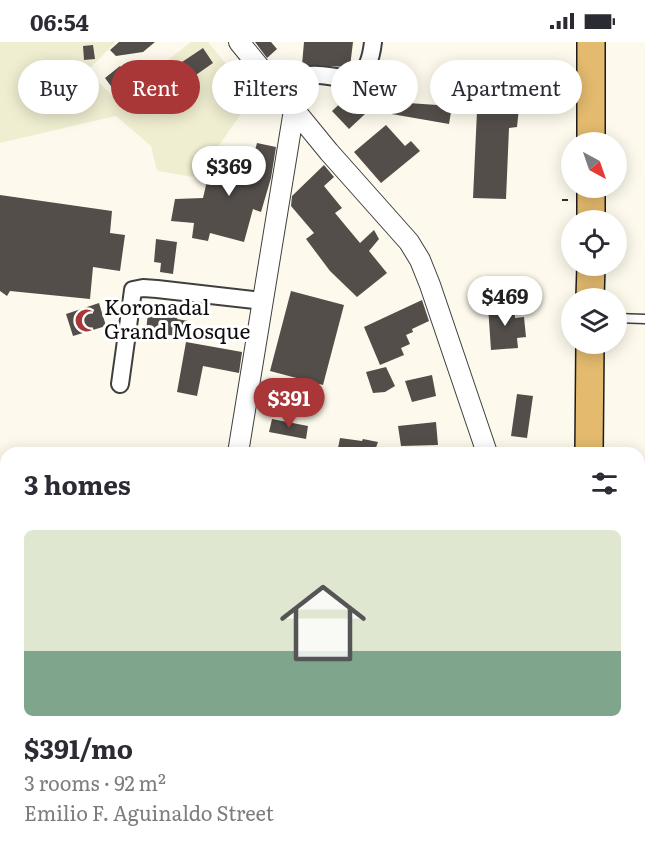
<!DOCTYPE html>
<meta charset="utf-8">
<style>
body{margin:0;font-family:Literata,serif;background:#f7f7f7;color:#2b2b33;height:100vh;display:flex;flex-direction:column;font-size:22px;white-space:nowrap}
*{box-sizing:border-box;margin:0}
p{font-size:20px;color:#7c7c81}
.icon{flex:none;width:33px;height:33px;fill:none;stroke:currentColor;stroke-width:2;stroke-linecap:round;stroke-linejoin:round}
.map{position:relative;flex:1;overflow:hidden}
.panel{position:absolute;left:0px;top:405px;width:645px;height:402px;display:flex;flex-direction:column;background:#fff;border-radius:18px 18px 0 0;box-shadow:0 3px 15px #0003}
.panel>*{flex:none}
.banner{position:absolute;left:18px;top:18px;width:609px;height:54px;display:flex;gap:12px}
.needle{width:39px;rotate:140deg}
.buttons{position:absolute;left:561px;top:90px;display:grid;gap:12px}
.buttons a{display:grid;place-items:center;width:66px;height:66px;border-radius:50%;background:#fff;box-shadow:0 3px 15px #0003;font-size:30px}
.price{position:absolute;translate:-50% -51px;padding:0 14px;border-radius:21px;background:#fff;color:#222;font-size:20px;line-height:39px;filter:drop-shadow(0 2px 3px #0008)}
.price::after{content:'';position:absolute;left:50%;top:36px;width:18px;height:14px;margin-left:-9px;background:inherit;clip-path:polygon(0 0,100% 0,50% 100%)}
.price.selected{background:#a93738;color:#fff}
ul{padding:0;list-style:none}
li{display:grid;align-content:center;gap:12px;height:318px;padding:0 24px}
li span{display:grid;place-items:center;height:186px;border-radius:9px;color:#555}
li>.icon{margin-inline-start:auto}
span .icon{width:108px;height:108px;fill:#fffc;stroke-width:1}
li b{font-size:26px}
h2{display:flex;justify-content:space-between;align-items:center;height:72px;padding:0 24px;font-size:26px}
.tag{padding:0 21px;border-radius:27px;background:#fff;box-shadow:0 3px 15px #0003;font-size:21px;line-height:54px}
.tag.selected{background:#a93738;color:#fff}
.status{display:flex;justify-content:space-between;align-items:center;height:42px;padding:0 30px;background:#fff;direction:ltr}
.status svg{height:16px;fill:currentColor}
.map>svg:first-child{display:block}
.farmland{fill:#efeed1}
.building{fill:#534e4a}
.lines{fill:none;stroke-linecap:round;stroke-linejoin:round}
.service-casing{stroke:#3f3f3f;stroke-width:11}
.minor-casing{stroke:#3f3f3f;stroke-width:20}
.tertiary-casing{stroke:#3f3f3f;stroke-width:22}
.secondary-casing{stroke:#2e2e2e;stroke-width:26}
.trunk-casing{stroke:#1d1d1d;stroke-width:30}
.path{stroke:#2e2e2e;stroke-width:2;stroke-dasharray:6 3;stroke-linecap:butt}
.service{stroke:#fff;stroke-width:8}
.minor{stroke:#fff;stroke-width:16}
.tertiary{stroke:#fff;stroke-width:20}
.secondary{stroke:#f4efb1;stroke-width:22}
.trunk{stroke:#e3ba6e;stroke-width:27}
.labels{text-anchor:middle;stroke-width:6;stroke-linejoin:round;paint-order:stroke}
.poi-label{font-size:21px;fill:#0c0c0c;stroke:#fff;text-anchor:start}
</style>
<div class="status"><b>06:54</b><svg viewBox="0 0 49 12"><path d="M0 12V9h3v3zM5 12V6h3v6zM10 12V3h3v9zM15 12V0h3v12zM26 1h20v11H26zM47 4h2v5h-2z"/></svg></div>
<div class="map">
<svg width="645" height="807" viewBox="0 0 645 807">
<rect width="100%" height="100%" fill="#fdfaed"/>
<path class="farmland" d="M 0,0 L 116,0 L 87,29 L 117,58 L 191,0 L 208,0 L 253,55 L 222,99 L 193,135 L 157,129 L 151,104 L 116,74 L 0,101 Z"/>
<path class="building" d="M 119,0 L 155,0 L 143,10 L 116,14 L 110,8 Z
M 255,0 L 271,0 L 277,7 L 267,16 Z
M 304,0 L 353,0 L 350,25 L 302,23 Z
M 93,3 L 95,17 L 84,18 L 83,4 Z
M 203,6 L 213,21 L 193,35 L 182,20 Z
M 120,24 L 132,38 L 116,51 L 105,36 Z
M 47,33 L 62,35 L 60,51 L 53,50 L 53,53 L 41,51 L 44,35 L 46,35 Z
M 348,54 L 365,72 L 349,87 L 332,69 Z
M 383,59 L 409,63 L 408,61 L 452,64 L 449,82 L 380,70 Z
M 519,66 L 517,85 L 509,86 L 506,157 L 473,156 L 477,69 Z
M 386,83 L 405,104 L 411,99 L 420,109 L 381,141 L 354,110 Z
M 257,101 L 276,105 L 271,136 L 261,170 L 253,167 L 244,200 L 210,191 L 208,199 L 192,196 L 194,181 L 171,179 L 175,157 L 203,156 L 210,126 L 220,127 L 228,113 L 252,119 Z
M 324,123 L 334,135 L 324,144 L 342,166 L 335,171 L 360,201 L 374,188 L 379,197 L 369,209 L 387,231 L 357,255 L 330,229 L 306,197 L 314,191 L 291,164 L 292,154 Z
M 0,153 L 112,169 L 110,191 L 125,193 L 120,229 L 93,225 L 90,257 L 10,249 L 7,254 L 0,249 Z
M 156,197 L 177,200 L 173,232 L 160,230 L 161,221 L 154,220 Z
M 291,249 L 344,263 L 323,343 L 270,329 Z
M 422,258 L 429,279 L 412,287 L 413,290 L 406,293 L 410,302 L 401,306 L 404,313 L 380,323 L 364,285 Z
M 99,261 L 106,284 L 73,294 L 66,272 Z
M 514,263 L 515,276 L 524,275 L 526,295 L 517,296 L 518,306 L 491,308 L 488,264 Z
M 148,270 L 178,273 L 177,277 L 188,279 L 185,295 L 146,290 Z
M 186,300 L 242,310 L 239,331 L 203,324 L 197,354 L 177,350 Z
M 386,325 L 395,344 L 385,350 L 373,351 L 366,330 Z
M 432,333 L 436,354 L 412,360 L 405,339 Z
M 517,352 L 533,354 L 527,396 L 511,394 Z
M 272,377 L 308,384 L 306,397 L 269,390 Z
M 436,380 L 438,403 L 401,404 L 398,384 Z
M 340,396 L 362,399 L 363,397 L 378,400 L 374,411 L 356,409 L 355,411 L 337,411 Z"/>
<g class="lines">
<defs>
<path id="service" d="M 616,276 L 645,277
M 0,805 L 5,807
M 42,807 L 49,801"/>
<path id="minor" d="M 280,51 C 286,46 291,39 298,36 C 330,22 366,62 373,0
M 120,342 L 133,248 L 143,246 L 157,247 L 263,259
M 0,503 L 6,503
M 0,565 L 6,531"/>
<path id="tertiary" d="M 239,0 L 329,110 L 409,200 L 420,218 L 430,243 L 487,411
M 238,411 L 294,68
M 180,807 L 180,801"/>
<path id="secondary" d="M 0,719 L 6,719"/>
<path id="trunk" d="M 591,100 L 591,0
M 591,178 L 591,146
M 590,256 L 591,224
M 589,411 L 590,302
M 639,719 L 641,721 L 639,724
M 586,807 L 586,801"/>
</defs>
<use href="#service" class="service-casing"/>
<use href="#minor" class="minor-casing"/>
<use href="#tertiary" class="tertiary-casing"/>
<use href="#secondary" class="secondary-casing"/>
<use href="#trunk" class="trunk-casing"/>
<path class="path" d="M 562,158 L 570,158"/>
<use href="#service" class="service"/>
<use href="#minor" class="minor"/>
<use href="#tertiary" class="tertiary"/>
<use href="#secondary" class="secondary"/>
<use href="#trunk" class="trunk"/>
</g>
<defs>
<symbol id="mosque-bare" viewBox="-9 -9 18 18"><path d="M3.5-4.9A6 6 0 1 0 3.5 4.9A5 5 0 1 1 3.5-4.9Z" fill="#a93738" stroke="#fff" stroke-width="2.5" paint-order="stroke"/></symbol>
</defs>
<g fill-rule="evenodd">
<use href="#mosque-bare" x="70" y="262" width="33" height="33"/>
</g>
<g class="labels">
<g class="poi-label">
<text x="104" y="273">Koronadal<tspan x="104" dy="24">Grand Mosque</tspan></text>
</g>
</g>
</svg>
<div class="buttons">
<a><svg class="needle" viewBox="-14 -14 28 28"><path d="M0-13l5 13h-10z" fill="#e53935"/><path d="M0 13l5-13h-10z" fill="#7c7c81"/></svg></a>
<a><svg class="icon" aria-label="locate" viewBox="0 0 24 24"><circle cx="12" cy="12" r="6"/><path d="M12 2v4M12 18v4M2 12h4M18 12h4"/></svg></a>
<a><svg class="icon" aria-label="layers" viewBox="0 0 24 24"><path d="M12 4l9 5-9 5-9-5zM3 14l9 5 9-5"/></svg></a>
</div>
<b class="price" style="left:229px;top:155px">$369</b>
<b class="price" style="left:505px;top:285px">$469</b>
<b class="price selected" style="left:289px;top:387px">$391</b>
<div class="banner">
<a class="tag">Buy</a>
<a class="tag selected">Rent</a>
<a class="tag">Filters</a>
<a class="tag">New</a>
<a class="tag">Apartment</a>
</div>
<section class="panel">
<h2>3 homes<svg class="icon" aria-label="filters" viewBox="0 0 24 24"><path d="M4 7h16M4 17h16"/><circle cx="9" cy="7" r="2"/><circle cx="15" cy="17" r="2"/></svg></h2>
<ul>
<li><span style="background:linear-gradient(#dfe7d0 65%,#7fa58c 0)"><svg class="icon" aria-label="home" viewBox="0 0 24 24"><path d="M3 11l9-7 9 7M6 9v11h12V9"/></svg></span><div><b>$391/mo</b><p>3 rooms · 92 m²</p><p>Emilio F. Aguinaldo Street</p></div></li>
</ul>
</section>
</div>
